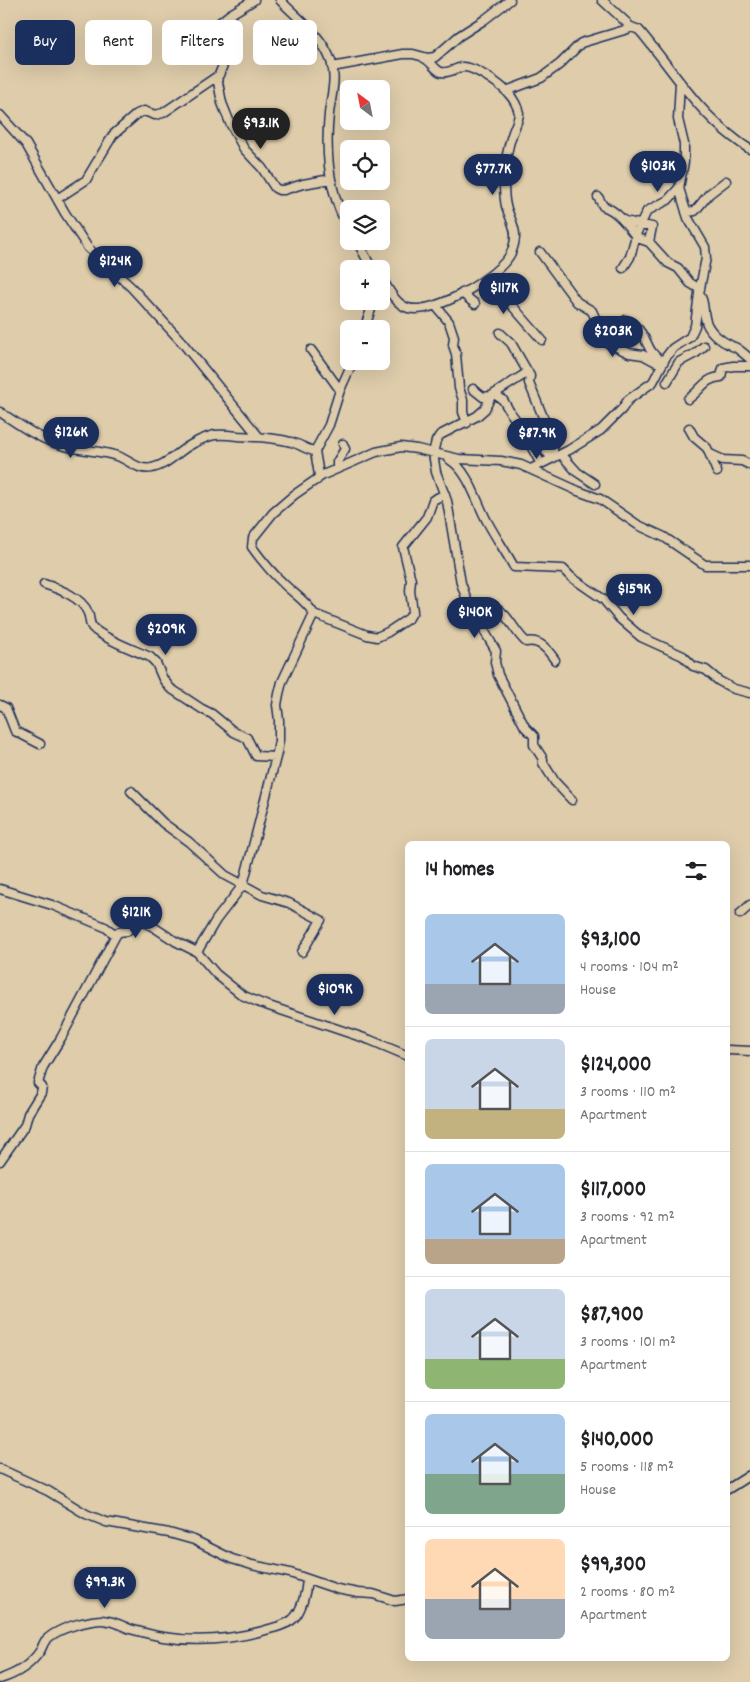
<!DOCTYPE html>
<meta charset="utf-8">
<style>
body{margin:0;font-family:Dekko,sans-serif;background:#f2f2f2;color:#202124;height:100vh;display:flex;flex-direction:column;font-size:19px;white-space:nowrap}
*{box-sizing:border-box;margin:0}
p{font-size:16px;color:#757577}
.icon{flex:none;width:28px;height:28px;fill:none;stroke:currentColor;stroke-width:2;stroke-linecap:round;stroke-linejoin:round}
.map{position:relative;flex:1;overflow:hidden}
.drawer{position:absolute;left:405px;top:841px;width:325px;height:820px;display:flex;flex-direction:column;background:#fff;border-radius:8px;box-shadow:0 5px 20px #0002}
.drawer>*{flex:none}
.top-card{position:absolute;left:15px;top:20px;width:315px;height:45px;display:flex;gap:10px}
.needle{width:32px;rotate:328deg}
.buttons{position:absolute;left:340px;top:80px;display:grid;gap:10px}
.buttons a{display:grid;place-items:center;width:50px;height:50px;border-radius:8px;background:#fff;box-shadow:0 5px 20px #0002;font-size:25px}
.price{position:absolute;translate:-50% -42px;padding:0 11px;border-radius:18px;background:#1b2f5e;color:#fff;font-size:16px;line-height:32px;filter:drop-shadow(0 1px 2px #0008)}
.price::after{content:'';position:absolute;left:50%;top:30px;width:15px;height:11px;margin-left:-8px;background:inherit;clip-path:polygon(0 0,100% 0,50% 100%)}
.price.current{background:#222;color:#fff}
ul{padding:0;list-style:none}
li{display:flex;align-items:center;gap:15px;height:125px;padding:0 20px}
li+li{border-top:1px solid #e0e0e0}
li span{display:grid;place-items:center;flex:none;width:140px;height:100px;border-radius:8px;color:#555}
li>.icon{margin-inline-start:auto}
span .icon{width:60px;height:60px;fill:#fffc;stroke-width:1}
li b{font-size:21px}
h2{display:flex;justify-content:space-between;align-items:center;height:60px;padding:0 20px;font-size:21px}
.pill{padding:0 18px;border-radius:8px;background:#fff;box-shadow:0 5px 20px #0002;font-size:18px;line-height:45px}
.pill.current{background:#1b2f5e;color:#fff}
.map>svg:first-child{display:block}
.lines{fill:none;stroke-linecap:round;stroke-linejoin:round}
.minor-casing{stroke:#1b2f5e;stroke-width:11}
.minor{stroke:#deccaa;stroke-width:8}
</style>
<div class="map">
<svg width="750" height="1682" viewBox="0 0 750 1682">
<rect width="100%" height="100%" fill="#deccaa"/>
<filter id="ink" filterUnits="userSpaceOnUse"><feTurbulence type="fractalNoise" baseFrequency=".02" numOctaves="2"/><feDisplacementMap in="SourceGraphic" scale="10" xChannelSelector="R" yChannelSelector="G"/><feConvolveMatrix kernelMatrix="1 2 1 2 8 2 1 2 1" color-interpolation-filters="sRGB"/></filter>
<g filter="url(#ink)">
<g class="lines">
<defs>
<path id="minor" d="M 280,0 C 299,20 321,34 331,61 C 337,79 331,96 329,114 C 325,153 329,194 349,229
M 629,26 L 639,30 C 670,66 695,109 734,138 C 739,142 744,146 750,149
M 332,67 L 403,54 L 413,54 L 428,58 L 435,57 L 459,36 L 484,20 L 510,0
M 217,77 L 222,103 L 230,123 L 244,149 L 262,168 L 275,188 L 279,190 L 284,190 L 303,184 L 331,179
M 506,91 L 541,78 L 560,64 L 581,43 L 628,29 L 629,26 L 627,23 L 602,0
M 0,115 L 26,144 L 65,213 L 88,248 L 131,287 L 181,341 L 259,437
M 598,197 L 603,206 C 618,211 628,226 637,238 L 649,242 L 668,263 L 678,268 L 690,283 L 700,289
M 57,199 L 86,180 L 113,135 L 137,114 L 144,111 L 155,115 L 163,113 L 219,75 L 223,65 L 219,23 L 229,15 L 254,0
M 686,212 L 695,211 L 709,194 L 726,181
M 625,221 L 652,227 L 649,242
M 357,241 L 372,269
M 540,252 L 577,302 L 592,311 L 606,342 L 629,353 L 643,355 L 656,362 L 663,362
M 623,268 L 630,257 L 637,232 L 647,211 L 668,200 L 679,188
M 492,274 L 495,284 L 501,293 L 542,340
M 381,277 C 388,288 395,304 408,308 C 433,316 500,276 511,253 C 520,232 512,225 506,206 C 504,198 504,188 504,180 C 505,165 507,149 512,135 C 514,128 519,120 519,113 C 518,107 513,98 508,93 C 501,85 474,66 463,67 C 456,68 448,74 441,72 C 435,70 431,61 424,58
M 462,293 L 475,304
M 699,293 C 706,303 702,313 707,324 C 711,333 721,341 730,345 C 733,347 736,347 738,349 C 742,352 746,355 750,359
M 436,306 L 449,322 L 454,337 L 453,345 L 456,354 L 459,388 L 463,400 L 463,412 L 467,423
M 626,320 C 629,322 633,324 636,327 C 648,337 646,351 660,360
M 364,329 L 374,301
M 500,333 L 511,343 L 530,376 L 529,383 L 553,441 L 553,458
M 311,350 L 340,390
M 528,372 L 491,396 L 485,409 L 477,416 L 440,435 L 436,441 L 433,453 L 436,472 L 447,501 L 461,583 L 468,603 L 496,651 L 495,662 L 498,675 L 525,727 L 534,736 L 534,745 L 543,759 L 543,763 L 555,782 L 572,800
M 667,382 L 679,362 L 696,353 L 704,346
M 473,389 L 483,397 L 491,396
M 494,394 L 503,400 L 510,412 L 519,424 L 541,464
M 688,399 C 701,391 704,378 721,377 L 723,368 L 733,366 L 750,366
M 0,412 C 20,425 40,440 64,446 C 82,451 102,450 120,457 C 129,461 140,471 152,468 C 168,465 179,450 194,443 C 200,440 208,436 215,435 C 222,434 230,435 238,436 C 255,437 273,437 291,442 C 300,444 306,450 315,451 L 319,475 L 317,480
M 689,428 L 694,437 L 707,448 L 717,472
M 530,443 L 543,449 L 553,458
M 315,451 L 329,425 L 340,390 L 353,361
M 561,454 L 577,472 L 595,484
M 710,454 L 723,460 L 742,461 L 750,465
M 449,459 C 470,472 476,502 488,523 C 496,538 506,552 514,567 L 563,569 L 571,577 L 603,599 L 619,618 L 641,637 L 683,656 L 693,666 L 706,670 L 719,681 L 734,689 L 750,693
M 337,468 L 337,462 L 345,449 L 343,444
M 531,469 L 569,450 L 601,430 L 622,409 L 628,400 L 653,382 L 666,357 L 673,348 L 690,337 L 695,326 L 699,293 L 706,258 L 705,247 L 688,218 L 679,188 L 684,162 L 684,144 L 678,119 L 680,82
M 44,584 C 59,589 82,597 88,613 C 91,620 88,625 95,630 C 111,642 132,649 150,657 L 156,663 L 163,679 L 170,688 L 202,709 L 212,714 L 234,732 L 247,738 L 256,756 L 276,757
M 314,614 L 367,635 L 377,637 L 388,632 L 409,618 L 413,611 L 410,591 L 411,580 L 403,547 L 427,517 L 433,500 L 445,494
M 477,619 L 490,607 L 494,606 C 509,615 514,631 526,642 C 540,639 548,650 555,660
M 0,705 L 6,708 L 15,731 L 40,744
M 131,791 L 163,823 L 189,842 L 225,875 L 262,895 L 289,903 L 321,920 L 302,952
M 0,889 L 52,905 L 105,927 L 116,935 L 119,932 L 127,931 L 139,920 L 152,926 L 175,941 L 197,952 L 216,974 L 242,995 L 260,1003 L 370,1040 L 408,1056
M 740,914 L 750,905
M 197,952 L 216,920 L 243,885 L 277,753 L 279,740 L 279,720 L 277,705 L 279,694 L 282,682 L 314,614 C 307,602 297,596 286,586 C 274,575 262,561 252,547 L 253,538 L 273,513 L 294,495 L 323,475 L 376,452 L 401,447 L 417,449 L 459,459 L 501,461 L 521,465 L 578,491 L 600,499 L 638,525 L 664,537 L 705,565 L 750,565
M 728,1050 L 750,1051
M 0,1161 L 25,1125 L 28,1114 L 41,1093 L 42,1087 L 38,1083 L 43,1067 L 61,1038 L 116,935
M 0,1469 L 48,1491 L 86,1514 L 106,1522 L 169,1533 L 194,1540 L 232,1559 L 252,1565 L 290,1573 L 337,1589 L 358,1593 L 373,1594 L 395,1601 L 408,1599
M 728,1489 L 750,1475
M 0,1679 C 16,1674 30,1666 40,1651 C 42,1648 43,1644 45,1641 C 54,1631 70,1626 82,1623 C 88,1622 95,1620 101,1620 C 111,1620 121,1625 130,1629 C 141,1632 152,1635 163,1637 C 200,1643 237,1639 273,1628 C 280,1626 288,1624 293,1619 C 302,1611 306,1592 307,1580"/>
</defs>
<use href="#minor" class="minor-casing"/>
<use href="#minor" class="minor"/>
</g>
</g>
</svg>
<div class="buttons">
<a><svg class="needle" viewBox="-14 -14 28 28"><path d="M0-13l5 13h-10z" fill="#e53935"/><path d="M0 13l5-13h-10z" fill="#757577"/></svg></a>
<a><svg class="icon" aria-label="locate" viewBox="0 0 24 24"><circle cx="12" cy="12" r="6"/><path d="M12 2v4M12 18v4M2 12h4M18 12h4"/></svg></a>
<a><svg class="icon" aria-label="layers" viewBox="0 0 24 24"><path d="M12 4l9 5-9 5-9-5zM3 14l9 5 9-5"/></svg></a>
<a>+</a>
<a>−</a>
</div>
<b class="price current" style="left:261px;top:150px">$93.1K</b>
<b class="price" style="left:658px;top:193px">$103K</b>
<b class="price" style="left:493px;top:196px">$77.7K</b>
<b class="price" style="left:115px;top:288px">$124K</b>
<b class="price" style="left:504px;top:315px">$117K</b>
<b class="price" style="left:613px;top:358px">$203K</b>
<b class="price" style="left:71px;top:459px">$126K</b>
<b class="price" style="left:537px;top:460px">$87.9K</b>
<b class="price" style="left:634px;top:616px">$159K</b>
<b class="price" style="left:475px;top:639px">$140K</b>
<b class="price" style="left:166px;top:656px">$209K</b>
<b class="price" style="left:136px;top:939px">$121K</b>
<b class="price" style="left:335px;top:1016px">$109K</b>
<b class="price" style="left:105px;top:1609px">$99.3K</b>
<div class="top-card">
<a class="pill current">Buy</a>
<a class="pill">Rent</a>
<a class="pill">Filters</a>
<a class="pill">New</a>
</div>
<section class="drawer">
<h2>14 homes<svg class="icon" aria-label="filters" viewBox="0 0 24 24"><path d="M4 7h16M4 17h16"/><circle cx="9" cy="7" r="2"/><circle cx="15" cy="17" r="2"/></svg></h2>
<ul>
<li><span style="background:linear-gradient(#a9c7e8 70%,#9aa5b1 0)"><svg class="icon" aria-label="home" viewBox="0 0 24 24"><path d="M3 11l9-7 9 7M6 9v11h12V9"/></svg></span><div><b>$93,100</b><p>4 rooms · 104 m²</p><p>House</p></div></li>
<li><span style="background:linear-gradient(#c9d6e8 70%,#c2b280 0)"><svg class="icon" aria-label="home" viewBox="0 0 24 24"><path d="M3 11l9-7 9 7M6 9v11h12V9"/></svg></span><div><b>$124,000</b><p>3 rooms · 110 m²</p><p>Apartment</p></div></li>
<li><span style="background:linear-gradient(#a9c7e8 75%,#b9a48a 0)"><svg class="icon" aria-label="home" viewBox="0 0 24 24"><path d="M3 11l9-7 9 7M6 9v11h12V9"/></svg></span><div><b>$117,000</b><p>3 rooms · 92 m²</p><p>Apartment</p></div></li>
<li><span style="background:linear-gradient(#c9d6e8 70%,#8fb573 0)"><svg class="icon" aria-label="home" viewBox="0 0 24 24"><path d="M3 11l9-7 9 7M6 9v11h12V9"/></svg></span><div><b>$87,900</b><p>3 rooms · 101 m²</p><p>Apartment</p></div></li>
<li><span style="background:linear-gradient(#a9c7e8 60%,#7fa58c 0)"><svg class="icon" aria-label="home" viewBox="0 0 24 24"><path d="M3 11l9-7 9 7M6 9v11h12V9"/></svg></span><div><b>$140,000</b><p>5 rooms · 118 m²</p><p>House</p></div></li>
<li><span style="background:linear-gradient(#ffd9b3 60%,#9aa5b1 0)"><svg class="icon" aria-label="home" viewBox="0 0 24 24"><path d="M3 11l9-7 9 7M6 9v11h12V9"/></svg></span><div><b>$99,300</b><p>2 rooms · 80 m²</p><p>Apartment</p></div></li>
</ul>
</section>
</div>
